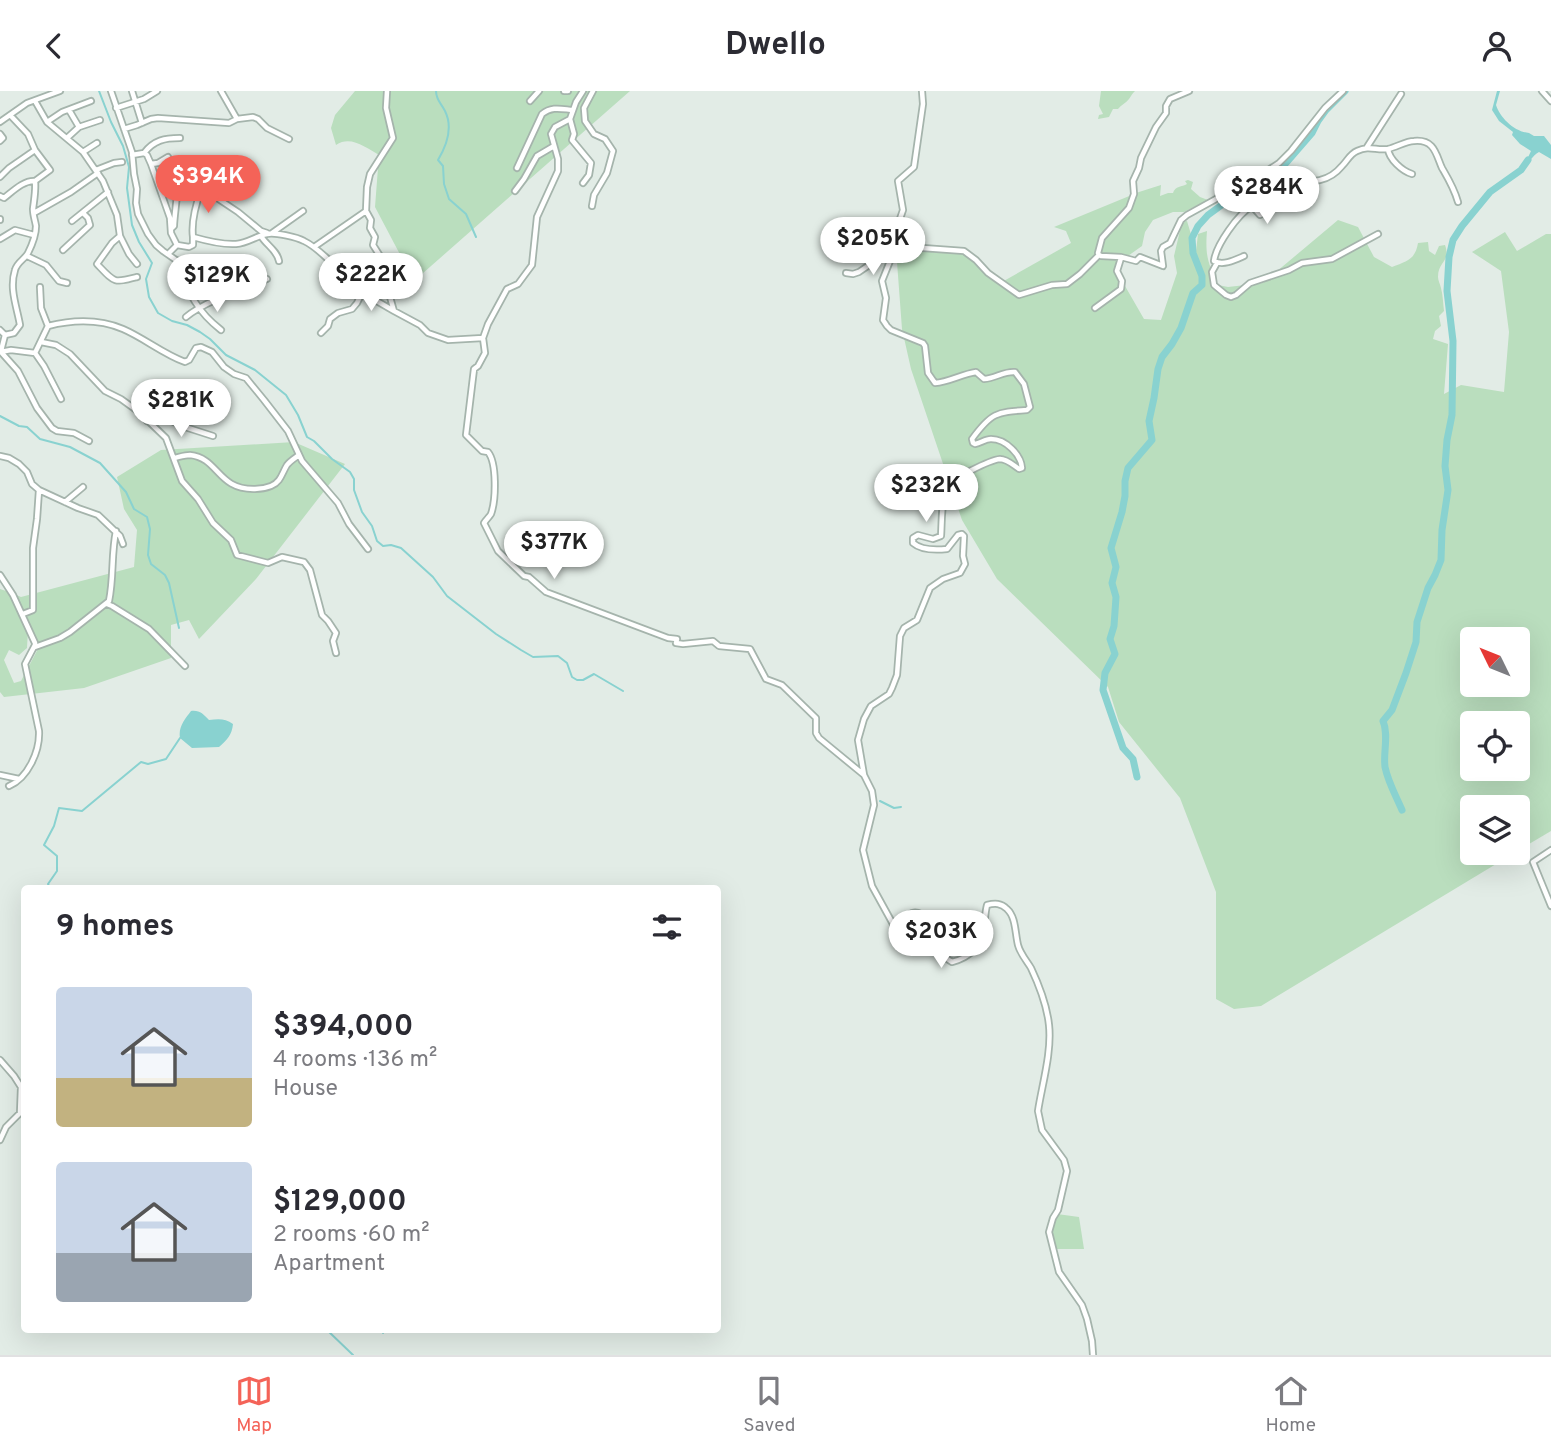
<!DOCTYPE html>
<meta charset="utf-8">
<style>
body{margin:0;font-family:Overpass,sans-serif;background:#f7f7f7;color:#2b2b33;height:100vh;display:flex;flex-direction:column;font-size:26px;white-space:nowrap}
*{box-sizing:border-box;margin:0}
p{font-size:23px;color:#7c7c81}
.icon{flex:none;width:38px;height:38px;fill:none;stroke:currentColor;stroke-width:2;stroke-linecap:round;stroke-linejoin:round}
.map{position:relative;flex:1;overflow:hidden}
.sheet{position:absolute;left:21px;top:794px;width:700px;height:448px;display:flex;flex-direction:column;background:#fff;border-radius:7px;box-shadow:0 7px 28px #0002}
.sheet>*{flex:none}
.needle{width:46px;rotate:313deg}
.tools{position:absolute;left:1460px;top:536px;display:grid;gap:14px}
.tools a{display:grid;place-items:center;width:70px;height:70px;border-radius:7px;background:#fff;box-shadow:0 7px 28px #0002;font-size:35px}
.price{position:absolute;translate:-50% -60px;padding:0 16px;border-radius:24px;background:#fff;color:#222;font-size:23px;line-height:46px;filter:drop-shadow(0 2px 4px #0008)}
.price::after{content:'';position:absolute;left:50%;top:42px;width:21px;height:16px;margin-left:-10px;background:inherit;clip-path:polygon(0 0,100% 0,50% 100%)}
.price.selected{background:#f46358;color:#fff}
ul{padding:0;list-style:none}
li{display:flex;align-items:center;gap:21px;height:175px;padding:0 35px}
li span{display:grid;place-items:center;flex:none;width:196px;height:140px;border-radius:7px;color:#555}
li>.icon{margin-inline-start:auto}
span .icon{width:84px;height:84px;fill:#fffc;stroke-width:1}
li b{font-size:30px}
h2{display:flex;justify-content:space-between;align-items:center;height:84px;padding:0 35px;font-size:30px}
header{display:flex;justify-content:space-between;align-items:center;height:91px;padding:0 35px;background:#fff;font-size:32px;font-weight:700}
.tab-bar{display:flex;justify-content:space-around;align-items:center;height:98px;border-top:2px solid #e1e1e2;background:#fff;font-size:19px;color:#7c7c81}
.tab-bar a{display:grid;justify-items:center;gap:4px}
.tab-bar .selected{color:#f46358}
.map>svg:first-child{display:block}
.green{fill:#badebe;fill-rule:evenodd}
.water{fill:#89d2d0}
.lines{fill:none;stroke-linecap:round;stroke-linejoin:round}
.stream{stroke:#89d2d0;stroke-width:2}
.river{stroke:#89d2d0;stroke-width:7}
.minor-casing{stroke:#a5b4ac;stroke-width:8}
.minor{stroke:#fff;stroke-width:4.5}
</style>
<header><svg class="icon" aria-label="back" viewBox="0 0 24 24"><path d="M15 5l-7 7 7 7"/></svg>Dwello<svg class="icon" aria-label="person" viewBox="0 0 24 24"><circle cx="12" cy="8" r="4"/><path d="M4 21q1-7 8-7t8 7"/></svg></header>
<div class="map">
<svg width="1551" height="1264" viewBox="0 0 1551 1264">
<rect width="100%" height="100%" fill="#e2ece6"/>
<path class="green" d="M 355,0 L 630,0 L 414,190 L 375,116 L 379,64 C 366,57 351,44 336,54 L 331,37 L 335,24 Z
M 1101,0 L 1135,0 C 1132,3 1131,5 1129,8 C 1126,12 1121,14 1118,18 L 1113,18 L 1109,26 L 1098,28 L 1099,24 L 1103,23 L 1099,15 Z
M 1188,89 L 1193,91 L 1191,98 L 1200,106 L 1208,109 L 1184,121 L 1173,121 L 1153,129 L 1145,141 L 1142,155 L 1118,172 L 1125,195 L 1144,228 L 1161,229 L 1177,182 L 1174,165 L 1182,131 L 1187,130 L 1196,160 L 1198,143 L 1207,140 C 1205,165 1208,172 1218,194 L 1228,196 L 1263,192 L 1338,129 L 1358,136 L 1374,166 L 1392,176 C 1407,170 1415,169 1418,152 L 1428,151 L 1429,160 L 1435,164 L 1439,155 L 1445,154 C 1451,171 1438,170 1438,186 C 1438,189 1440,193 1441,197 C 1443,205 1443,212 1444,220 L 1439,225 L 1441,235 L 1435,240 L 1433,248 L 1448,253 L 1444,303 L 1461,294 L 1504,301 L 1509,241 L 1501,180 L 1472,161 L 1505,141 L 1517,160 L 1546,143 L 1551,143 L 1551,740 L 1517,760 L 1517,716 L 1472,716 L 1472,761 L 1516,761 L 1261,915 L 1234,918 L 1216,908 L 1216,801 L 1180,707 L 1119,631 L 1108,596 L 997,488 L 962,429 L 911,278 L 902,238 L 897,171 L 892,167 L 891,150 L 911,155 L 920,154 L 965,157 L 1002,191 L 1071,152 L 1066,140 L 1054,136 L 1139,101 L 1161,94 L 1160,105 L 1168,102 L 1173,102 C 1175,95 1182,96 1187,93 L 1185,90 ZM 1472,548 L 1517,548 L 1517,593 L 1472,593 ZM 1472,632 L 1517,632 L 1517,677 L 1472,677 Z
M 294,351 L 345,373 L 256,488 L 199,548 L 189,529 L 171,534 L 171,567 L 84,597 L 4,606 L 0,601 L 0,498 L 12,502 L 28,539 L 27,557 L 19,564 L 9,559 L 4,569 L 14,592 L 21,590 L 40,554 L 14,503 L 21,506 L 134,476 L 137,439 L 124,418 L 117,386 L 161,359 Z
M 1057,1123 L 1079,1126 L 1084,1158 L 1054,1158 L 1050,1137 Z"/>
<path class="water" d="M 1497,0 L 1500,0 L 1496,14 C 1500,27 1515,41 1529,42 L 1534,45 L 1544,45 L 1551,54 L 1551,68 L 1539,61 C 1532,65 1530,71 1524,75 L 1531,60 L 1520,53 L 1512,44 L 1513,41 L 1499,30 L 1492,19 Z
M 191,620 C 200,619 203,623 209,629 C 218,628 225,627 233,633 C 232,644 227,649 219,656 L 192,657 L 180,647 C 178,636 185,628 191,620 Z"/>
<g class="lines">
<path class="stream" d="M 99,0 L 111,31 L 123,55 L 129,76 L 127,97 L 132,134 L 139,151 L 152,172 L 146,188 L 149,206 L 158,222 L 172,230 L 187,234 L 200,241 L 210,248 L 226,264 L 255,279 L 286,304 L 298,324 L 307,346 L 314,350 L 332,368 L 350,381 L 354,388 L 354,399 L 362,421 L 372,435 L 377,450 L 383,455 L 391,454 L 401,457 L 433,486 L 447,505 L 496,543 L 521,559 L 533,566 L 558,565 L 567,572 L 572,586 L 577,589 L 583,589 L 594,583 L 623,600
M 436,0 C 436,9 441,12 445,20 C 453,36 447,54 438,69 L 443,75 L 444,93 L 449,108 L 466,123 L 476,146
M 0,325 L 19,335 L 27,336 L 40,348 L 70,356 L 100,372 L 126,401 L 134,418 L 147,426 L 150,438 L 148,464 L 151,473 L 165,484 L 169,492 L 179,537
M 880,710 L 894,717 L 901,716
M 51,798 L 48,793 L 57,780 L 57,765 L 44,754 L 54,735 L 59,717 L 82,720 L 141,671 L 148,673 L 166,668 L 180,647
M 327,1239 L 353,1264
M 381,1239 L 383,1242"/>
<path class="river" d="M 1137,686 L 1133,668 L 1123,657 L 1103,599 L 1105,582 L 1115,563 L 1110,548 L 1114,535 L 1116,506 L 1112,492 L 1116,476 L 1111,457 L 1122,421 L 1125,405 L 1125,390 L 1128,377 L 1152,349 L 1149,330 L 1154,307 L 1158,278 L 1162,266 L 1172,253 L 1181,237 L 1193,202 L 1202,194 L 1202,185 L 1193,162 L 1192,147 L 1198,135 L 1208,124 L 1223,113 L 1238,107 L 1252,95 L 1286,72 L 1312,42 L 1318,30 L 1326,19 L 1345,0
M 1402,719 C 1396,705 1388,691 1385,676 C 1383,661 1389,644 1383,630 L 1392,619 L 1406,582 L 1416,551 L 1417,531 L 1428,497 L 1435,484 L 1441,469 L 1442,439 L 1448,399 L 1445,375 L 1447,349 L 1452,324 L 1453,250 L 1447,200 L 1449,166 L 1453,149 L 1462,135 L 1490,101 L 1521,79 L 1528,69"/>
<defs>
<path id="minor" d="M 111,0 L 132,61 L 134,83 L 137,98 L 136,112 L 138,123 L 148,143 L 156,154 L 163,160 L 176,169 L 202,181 L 215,191 L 233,200 L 267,188
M 132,0 L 142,32
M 221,0 L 237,28
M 387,0 L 386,17 L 393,47 L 370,83 L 367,96 L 366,120 L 371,129 L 370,137 L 375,146 L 373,154 L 387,176 L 392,193 L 390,206 L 394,220 L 420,234 L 428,242 L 448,249 L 483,247
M 564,0 L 568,0
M 583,0 L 576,11 L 570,28 L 555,36 L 551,43 L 558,68 L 558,80 L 537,126 L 532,174 L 518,193 L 507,198 L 488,233 L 483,247 L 485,262 L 478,275 L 474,278 L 466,344 L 482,360 L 488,361 C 497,372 496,409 491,423 C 490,425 485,430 484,432 L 498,460 L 524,485 L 529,486 L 546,501 L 668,547 L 677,548 L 676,552 L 683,553 L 713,550 L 719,555 L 750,558 L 766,588 L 782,594 L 816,627 L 816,642 L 819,647 L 864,684
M 922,0 L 923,13 L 914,76 L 898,90 L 903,119 L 891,154 L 890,170 L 882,190 L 886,207 L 883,229 L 887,235 L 891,239 L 923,252 L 925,255 L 928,282 L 935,292 C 949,291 962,283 976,281 L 984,288 C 996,287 1004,280 1015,281 L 1024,293 L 1030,316 L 1027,319 C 996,321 991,322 972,348 L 973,352 L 975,353 C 981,352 985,348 991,348 C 1006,348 1021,364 1022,377 L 1019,378 C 1013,374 1007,368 1000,368 C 990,369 951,388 947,396 C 941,408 942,432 941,445 L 933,448 L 918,444 L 913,447 L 913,452 C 921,459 937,459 947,458 L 958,444 L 962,443 L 964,445 L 963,465 L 965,473 L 960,482 L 943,488 L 930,497 L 917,529 L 904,537 L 900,545 L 897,584 L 892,597 L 889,603 L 871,615 L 864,628 L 858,649 L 864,684 L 872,700 L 874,714 L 863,759 L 872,795 L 899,844 L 903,846 C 905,840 902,834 904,829 C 905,826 909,823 912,822 C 923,819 934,834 935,843 C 936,850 934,855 938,860 C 941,864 947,868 952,871 C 969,867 982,855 984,837 C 985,829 985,822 987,814 C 995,812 1001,812 1007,818 C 1016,826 1015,842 1018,854 C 1020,862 1026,869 1031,877 C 1039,894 1047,915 1049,934 C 1052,961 1042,994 1038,1020 L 1042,1039 L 1064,1069 L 1067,1080 L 1058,1119 L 1053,1127 L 1049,1141 L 1059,1181 L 1082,1214 L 1087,1228 L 1092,1250 L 1093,1264
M 1542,0 L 1551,10
M 35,10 L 47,31 L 83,61 L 103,90 L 117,124 L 120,145 L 129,163 L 137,173
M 530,10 L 539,0
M 116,17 L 144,8 L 157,0
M 69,19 L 79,36
M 570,28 L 574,43 L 572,49 L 591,72 L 589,84 L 583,92
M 0,31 L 27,12 L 60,0
M 47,31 L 62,21 L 91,10
M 124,38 L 137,34 L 151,28 L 158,27 L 229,32 L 237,28 L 253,26 L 258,28 L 267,37 L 289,48
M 0,43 L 3,47 L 0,50
M 67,47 L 79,36 L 100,29
M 1367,56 L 1401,3
M 1388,58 C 1389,68 1402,80 1412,83
M 83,61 L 97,52
M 144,62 C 154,49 165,47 180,47
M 132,64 L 144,62 L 147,64 L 151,73 L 170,127 L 171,142 L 177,154 L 168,163
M 151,73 L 158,72 L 168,66 C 170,71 175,77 177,82 C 180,90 174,125 174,135 L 172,137
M 517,77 L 542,23 C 552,15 561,18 573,19
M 96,79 L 114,72 L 122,71
M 177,82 L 185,78 L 191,83
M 1290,82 L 1293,89 C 1312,92 1329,91 1342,75 C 1347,70 1350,63 1357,60 C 1370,54 1376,60 1388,58 C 1397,56 1406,50 1414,50 C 1435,48 1436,64 1442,77 C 1449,89 1454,97 1458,111
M 0,86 L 9,77 L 35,59 L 28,43 L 10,24
M 1258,86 L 1279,72 L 1291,60 L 1325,17 L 1343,0
M 515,100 L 524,88 L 537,65 L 554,55
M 0,105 L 4,107 C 13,100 24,89 35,90
M 592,115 L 594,104 L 607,82 L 613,60 L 605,48 L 594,43 L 585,30 L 584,17 L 593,0
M 34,122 L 71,101 L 98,82
M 0,128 L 0,129
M 72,130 L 108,101
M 272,142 L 303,120
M 120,145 L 112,152 L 97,173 C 115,192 113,192 137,186
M 261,145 C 266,154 277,159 279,170
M 193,146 C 191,131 196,113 201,99 L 205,99 L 238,121 L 261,140 L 267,142
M 894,147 L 909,156 L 964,160 L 976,169 L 988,182 L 1019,204 L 1052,194 L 1067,193 L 1080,183 L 1099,164 L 1098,162 L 1102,147 L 1129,117 L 1134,103 L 1133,90 L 1139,77 L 1141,67 L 1156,36 L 1166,22 L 1166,15 L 1170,8 L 1189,0
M 0,148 L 15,139 L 34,144
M 177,154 L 189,156 L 193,154 L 193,146 C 207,150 222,154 236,153 C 248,152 256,145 267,143 C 274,141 297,146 304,150 C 319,157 329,171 342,180
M 314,156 L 366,120
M 63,159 L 90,134 L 88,127 L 83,122
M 1099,164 L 1101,165 L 1121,166 L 1136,170 L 1140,166 L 1163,175 L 1161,160 L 1163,156 L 1170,152 L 1181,129 L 1187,124 L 1216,108 L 1241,91 L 1258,86 L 1275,86 L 1266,108 L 1262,123 L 1260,124 L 1252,115 C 1238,123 1216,154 1214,170 C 1223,175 1235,169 1244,165
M 27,165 L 46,174 L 59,190 L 67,192
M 1217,172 L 1212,181 L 1214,194 L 1226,204 L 1231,206 L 1236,204 L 1250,192 L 1289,179 L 1302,172 L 1332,168 L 1378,143
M 187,174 C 181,199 202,224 221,239
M 342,180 L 349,176 L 356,176 L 367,191
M 342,180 L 343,195
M 846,182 L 853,183 L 859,181 L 891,159
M 40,196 L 41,217 L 48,235
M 370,203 L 375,209 L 394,220
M 1095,217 L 1121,198 L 1122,190 L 1117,180 L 1121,167
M 186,226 C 200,214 217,209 233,200
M 0,239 L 5,244
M 321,242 L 328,235 L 330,228 L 338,222 L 352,218 L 357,212 L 367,191 L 384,173
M 5,244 L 14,242 L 20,234 C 17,216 9,198 15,179 C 17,171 25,168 28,162 C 32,154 36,143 36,135 C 35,129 33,124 33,118 C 34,109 36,100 35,90 L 50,79 L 35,59
M 41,251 L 56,254 L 70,263 L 105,300 L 121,308 L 139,321 L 166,347 L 182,390 L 198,408 L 213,432 L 231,449 L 237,464 L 268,472 L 282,466 L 304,471 L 310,479 L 322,524 L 328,530 L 336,542 L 333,550 L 336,562
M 1,260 L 5,244
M 0,261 L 11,259 L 35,262 L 44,275 L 61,308
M 1,261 L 18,280 L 37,317 L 52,337 L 57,340 L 74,342 L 89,350
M 35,262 L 48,235 C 72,229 99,228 123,238 C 144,247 163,263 185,271 L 189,269 L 196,257 L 201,256 L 212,261 L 224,276 L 234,283 L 246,287 L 264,309 L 288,340 L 302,370 L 338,412 L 349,433 L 368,458
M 147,330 L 156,323 L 159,324 L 185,336 L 213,345
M 0,365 L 9,367 L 19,373 L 27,381 L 32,393 L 39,399 L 78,417 L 98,424 L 120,445 L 123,453
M 174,367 C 179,366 185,364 190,364 C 219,367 217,399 255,398 C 260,398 266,397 271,395 C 281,391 282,382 287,374 C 290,370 295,367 299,364
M 65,411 L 83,396
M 0,484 L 13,504 L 35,552 L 35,554 L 25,573 L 39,640 C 40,660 28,687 9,695
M 107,513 L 112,515 L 149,538 L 185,575
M 23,523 L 33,519 L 33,457 L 37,428 L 39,399
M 35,556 L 60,547 L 70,541 L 109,510 C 114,486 111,464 116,440
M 0,684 L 19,688
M 1551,759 L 1533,771 L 1551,815
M 0,969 L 14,985 L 21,996 L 20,1022 L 6,1036 L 0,1049"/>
</defs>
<use href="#minor" class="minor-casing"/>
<use href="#minor" class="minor"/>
</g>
</svg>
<div class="tools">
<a><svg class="needle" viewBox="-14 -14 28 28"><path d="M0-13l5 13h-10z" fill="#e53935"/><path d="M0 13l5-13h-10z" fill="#7c7c81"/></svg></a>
<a><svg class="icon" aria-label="locate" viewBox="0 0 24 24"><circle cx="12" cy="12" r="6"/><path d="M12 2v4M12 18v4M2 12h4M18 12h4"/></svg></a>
<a><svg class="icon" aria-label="layers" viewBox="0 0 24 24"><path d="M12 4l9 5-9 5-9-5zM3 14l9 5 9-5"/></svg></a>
</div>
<b class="price selected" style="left:208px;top:124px">$394K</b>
<b class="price" style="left:1267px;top:135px">$284K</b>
<b class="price" style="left:873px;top:186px">$205K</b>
<b class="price" style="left:371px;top:222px">$222K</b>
<b class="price" style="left:217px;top:223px">$129K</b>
<b class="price" style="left:181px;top:348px">$281K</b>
<b class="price" style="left:926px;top:433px">$232K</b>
<b class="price" style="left:554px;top:490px">$377K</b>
<b class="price" style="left:941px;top:879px">$203K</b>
<section class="sheet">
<h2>9 homes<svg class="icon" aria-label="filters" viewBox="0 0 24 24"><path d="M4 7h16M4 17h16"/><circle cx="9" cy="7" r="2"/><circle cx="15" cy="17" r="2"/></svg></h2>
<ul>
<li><span style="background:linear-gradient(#c9d6e8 65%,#c2b280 0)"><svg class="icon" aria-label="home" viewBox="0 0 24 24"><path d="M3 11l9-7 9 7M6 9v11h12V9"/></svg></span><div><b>$394,000</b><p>4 rooms · 136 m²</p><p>House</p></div></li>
<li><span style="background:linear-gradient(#c9d6e8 65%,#9aa5b1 0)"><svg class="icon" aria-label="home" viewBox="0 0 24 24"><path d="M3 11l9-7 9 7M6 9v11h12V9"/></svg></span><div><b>$129,000</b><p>2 rooms · 60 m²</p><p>Apartment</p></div></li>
</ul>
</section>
</div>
<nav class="tab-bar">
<a class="selected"><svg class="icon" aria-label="map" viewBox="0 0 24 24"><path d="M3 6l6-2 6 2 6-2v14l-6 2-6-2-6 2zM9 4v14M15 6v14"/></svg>Map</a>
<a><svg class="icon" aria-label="saved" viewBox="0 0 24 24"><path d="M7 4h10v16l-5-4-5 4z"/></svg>Saved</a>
<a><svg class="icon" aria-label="home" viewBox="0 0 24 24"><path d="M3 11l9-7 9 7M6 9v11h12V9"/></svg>Home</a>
</nav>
